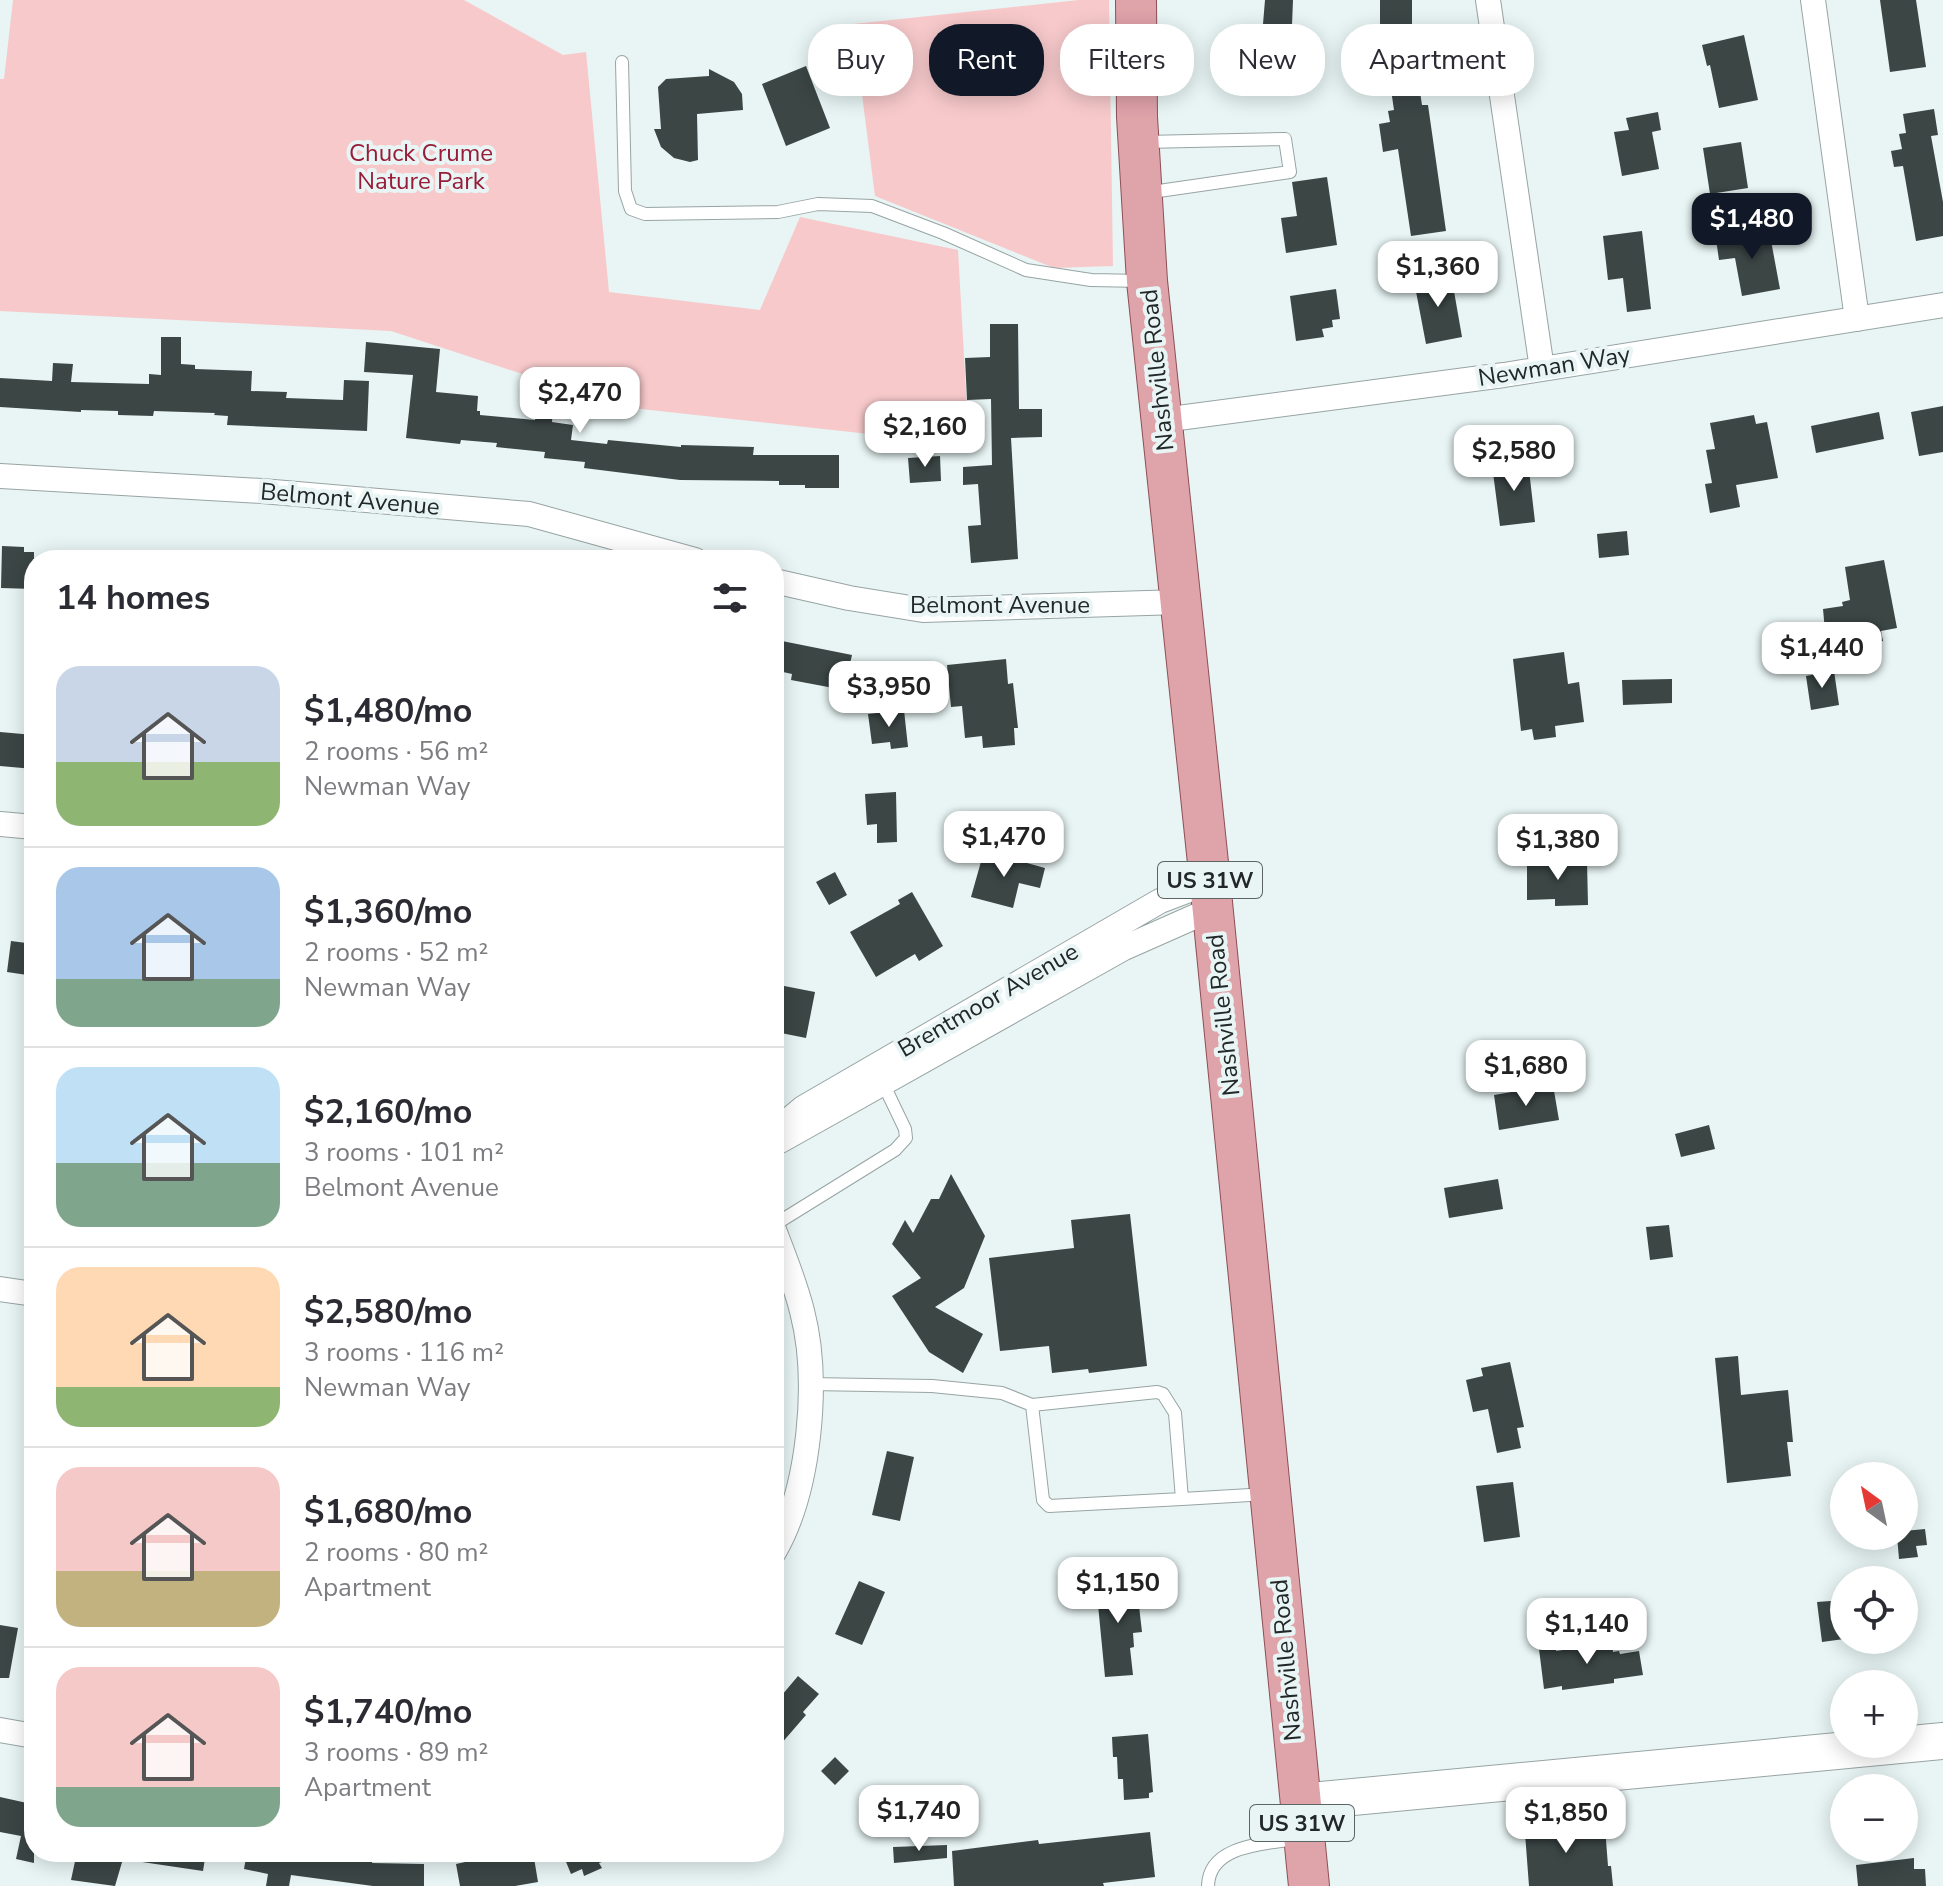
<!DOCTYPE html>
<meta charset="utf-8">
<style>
body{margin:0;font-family:"Nunito Sans",sans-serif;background:#f7f7f7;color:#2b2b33;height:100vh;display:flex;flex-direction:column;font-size:30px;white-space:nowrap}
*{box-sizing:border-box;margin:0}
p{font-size:26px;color:#7c7c81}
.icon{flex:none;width:44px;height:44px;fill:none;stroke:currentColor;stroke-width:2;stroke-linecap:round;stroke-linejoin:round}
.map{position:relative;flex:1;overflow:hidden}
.details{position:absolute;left:24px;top:550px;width:760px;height:1312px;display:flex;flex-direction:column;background:#fff;border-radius:32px;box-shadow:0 4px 20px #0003}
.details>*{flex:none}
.guide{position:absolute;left:808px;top:24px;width:760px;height:72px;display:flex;gap:16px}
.needle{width:52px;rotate:327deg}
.tools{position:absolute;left:1830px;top:1462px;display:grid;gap:16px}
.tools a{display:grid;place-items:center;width:88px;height:88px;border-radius:50%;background:#fff;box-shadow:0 4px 20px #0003;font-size:40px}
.price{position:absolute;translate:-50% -68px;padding:0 18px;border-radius:16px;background:#fff;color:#222;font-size:26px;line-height:52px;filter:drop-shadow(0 2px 4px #0008)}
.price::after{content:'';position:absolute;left:50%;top:48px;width:24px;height:18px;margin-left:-12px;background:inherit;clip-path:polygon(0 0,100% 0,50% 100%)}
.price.active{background:#111827;color:#fff}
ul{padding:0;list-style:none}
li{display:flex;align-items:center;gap:24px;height:200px;padding:0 32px}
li+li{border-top:2px solid #e1e1e2}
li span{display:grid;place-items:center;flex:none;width:224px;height:160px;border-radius:24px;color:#555}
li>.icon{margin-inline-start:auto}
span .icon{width:96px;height:96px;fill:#fffc;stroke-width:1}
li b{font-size:34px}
h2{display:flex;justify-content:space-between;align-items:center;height:96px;padding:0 32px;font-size:34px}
.chip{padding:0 28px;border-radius:32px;background:#fff;box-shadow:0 4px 20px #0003;font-size:28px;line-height:72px}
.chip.active{background:#111827;color:#fff}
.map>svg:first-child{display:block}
.green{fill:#f7c9cb}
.building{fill:#3b4645}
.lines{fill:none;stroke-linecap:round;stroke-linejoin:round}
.lane-casing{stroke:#97a4a3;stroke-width:14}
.street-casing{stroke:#97a4a3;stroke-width:26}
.secondary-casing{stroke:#97a4a3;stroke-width:38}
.primary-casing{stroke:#8f4f57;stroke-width:42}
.lane{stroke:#fff;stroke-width:12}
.street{stroke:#fff;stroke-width:24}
.secondary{stroke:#fff;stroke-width:36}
.primary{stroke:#dfa3aa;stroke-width:40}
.labels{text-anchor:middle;stroke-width:8;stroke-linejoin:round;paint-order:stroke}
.shield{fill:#e8f5f4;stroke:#5d6564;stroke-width:2}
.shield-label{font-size:22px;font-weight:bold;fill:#222727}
.park-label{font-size:24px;fill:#981c38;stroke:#e8f5f4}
.street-label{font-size:24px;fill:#222727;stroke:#e8f5f4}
</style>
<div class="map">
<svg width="1943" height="1886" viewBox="0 0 1943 1886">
<rect width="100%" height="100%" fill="#e8f5f4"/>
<path class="green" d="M 13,0 L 464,0 L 563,55 L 586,52 L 609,292 L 760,310 L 800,217 L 958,250 L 969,445 L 623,407 L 391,331 L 0,311 L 0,79 L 4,79 Z
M 1079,0 L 1109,0 L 1113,266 L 1054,268 L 875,196 L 853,24 Z"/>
<path class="building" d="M 1265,0 L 1293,0 L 1292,25 L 1263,24 Z
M 1380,0 L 1412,0 L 1412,28 L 1380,29 Z
M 1880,0 L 1916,0 L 1926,67 L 1890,72 Z
M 1744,35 L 1758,100 L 1719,108 L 1710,65 L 1707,66 L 1702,45 Z
M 806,66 L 830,128 L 786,146 L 762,84 Z
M 709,69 L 734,82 L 742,94 L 743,110 L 697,114 L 698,160 L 690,162 L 674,158 L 661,147 L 654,129 L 661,129 L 658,87 L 666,79 L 709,76 Z
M 1417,72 L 1422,105 L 1428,105 L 1446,231 L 1411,236 L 1398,149 L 1383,152 L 1379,124 L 1390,122 L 1388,111 L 1394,110 L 1389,76 Z
M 1934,109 L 1938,135 L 1931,136 L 1943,202 L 1943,236 L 1916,241 L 1903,166 L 1894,167 L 1891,151 L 1902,149 L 1899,134 L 1906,133 L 1903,114 Z
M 1658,112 L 1661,130 L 1652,132 L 1659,169 L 1622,176 L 1614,132 L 1629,130 L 1626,118 Z
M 1741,142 L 1748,188 L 1710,194 L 1703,148 Z
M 1327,177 L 1337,245 L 1286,253 L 1281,218 L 1297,216 L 1292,182 Z
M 1769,230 L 1780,289 L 1742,296 L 1735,258 L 1719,260 L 1716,239 Z
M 1642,231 L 1651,309 L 1627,312 L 1623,278 L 1608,280 L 1603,236 Z
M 1451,274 L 1462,337 L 1426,344 L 1414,281 Z
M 1336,289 L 1340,319 L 1332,320 L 1333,327 L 1322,329 L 1324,337 L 1296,341 L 1290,296 Z
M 990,324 L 1018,324 L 1019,409 L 1042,409 L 1042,437 L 1011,438 L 1018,559 L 971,563 L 968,526 L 981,525 L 978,484 L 963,485 L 963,467 L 992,465 L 991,399 L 967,400 L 965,358 L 990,357 Z
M 161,337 L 181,337 L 181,364 L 195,365 L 195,369 L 252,371 L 251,391 L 287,392 L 286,398 L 343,400 L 344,380 L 369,381 L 367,431 L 227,425 L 228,416 L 214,415 L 215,413 L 154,411 L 153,416 L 118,415 L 118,411 L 81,410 L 81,412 L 0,407 L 0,378 L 52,381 L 53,363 L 73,364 L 71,382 L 149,384 L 149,374 L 161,375 Z
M 366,342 L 440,349 L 436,392 L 478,396 L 477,411 L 480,411 L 480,415 L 535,420 L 537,407 L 553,409 L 552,422 L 573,425 L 571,440 L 607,444 L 608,440 L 681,447 L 681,445 L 754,447 L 753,455 L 839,455 L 839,488 L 805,488 L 805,485 L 779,485 L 779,481 L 680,480 L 584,468 L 585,462 L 544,458 L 545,452 L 496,447 L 497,443 L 461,440 L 460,444 L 406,438 L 413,375 L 364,372 Z
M 1943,406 L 1943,452 L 1919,456 L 1911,412 Z
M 1879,412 L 1884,439 L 1816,453 L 1811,426 Z
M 1754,415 L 1756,424 L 1767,422 L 1778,478 L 1736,485 L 1740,507 L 1710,513 L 1705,484 L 1712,483 L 1706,450 L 1715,449 L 1710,423 Z
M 940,456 L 941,481 L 910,483 L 908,458 Z
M 1528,461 L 1535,522 L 1500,526 L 1492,465 Z
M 1627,531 L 1629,555 L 1599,558 L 1597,534 Z
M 2,546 L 24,547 L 24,552 L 34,552 L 34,589 L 1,588 Z
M 1884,560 L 1897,628 L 1881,631 L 1883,641 L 1834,649 L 1832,631 L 1825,631 L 1823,609 L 1843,606 L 1842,602 L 1850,600 L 1845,567 Z
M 777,640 L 852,655 L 844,690 L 791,680 L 792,674 L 774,670 Z
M 1564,652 L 1568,684 L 1579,682 L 1584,722 L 1555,726 L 1556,737 L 1534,740 L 1532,729 L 1521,731 L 1513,659 Z
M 1006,659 L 1008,684 L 1013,683 L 1018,728 L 1014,728 L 1015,745 L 983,748 L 982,736 L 965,738 L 962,706 L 951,707 L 947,665 Z
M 1834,671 L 1839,705 L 1811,710 L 1806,676 Z
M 1672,679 L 1672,703 L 1623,705 L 1622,680 Z
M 904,710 L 908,747 L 891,749 L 890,742 L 872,744 L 868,714 Z
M 0,732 L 34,735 L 34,769 L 0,766 Z
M 896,792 L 897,842 L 877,843 L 877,824 L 867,825 L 865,794 Z
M 984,851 L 1045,868 L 1040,888 L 1019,883 L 1013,908 L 971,897 Z
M 1587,861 L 1588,905 L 1555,906 L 1555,899 L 1527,900 L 1527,862 Z
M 835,872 L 847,895 L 829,905 L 816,882 Z
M 912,892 L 943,946 L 919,961 L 915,954 L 876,977 L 850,932 L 900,904 L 898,900 Z
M 11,941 L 34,944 L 34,976 L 7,972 Z
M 774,984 L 815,992 L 806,1038 L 776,1032 L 778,1021 L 774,1020 Z
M 1553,1085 L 1559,1120 L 1499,1130 L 1494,1095 Z
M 1709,1125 L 1715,1149 L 1681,1157 L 1675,1134 Z
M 951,1174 L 985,1236 L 964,1288 L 935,1307 L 983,1334 L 963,1373 L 929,1352 L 892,1296 L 921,1278 L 892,1244 L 905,1220 L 913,1233 L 931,1199 L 939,1199 Z
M 1498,1179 L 1503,1209 L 1449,1218 L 1444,1188 Z
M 1130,1214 L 1147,1366 L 1089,1373 L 1088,1369 L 1052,1373 L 1049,1346 L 1000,1351 L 989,1258 L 1074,1248 L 1071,1220 Z
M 1669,1225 L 1673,1257 L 1650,1260 L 1646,1227 Z
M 1738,1356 L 1741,1395 L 1788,1390 L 1793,1442 L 1787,1442 L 1791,1476 L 1727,1483 L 1715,1358 Z
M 1510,1362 L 1524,1427 L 1517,1428 L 1521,1448 L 1497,1453 L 1488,1409 L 1473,1412 L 1466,1380 L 1483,1376 L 1481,1368 Z
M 887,1451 L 914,1457 L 900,1521 L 872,1515 Z
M 1513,1482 L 1520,1537 L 1484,1542 L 1476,1486 Z
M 1925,1529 L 1927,1545 L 1916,1546 L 1918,1557 L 1899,1559 L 1897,1536 L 1904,1536 L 1904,1531 Z
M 1136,1580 L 1142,1632 L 1133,1633 L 1134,1647 L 1130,1648 L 1133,1675 L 1105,1677 L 1096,1584 Z
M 859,1581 L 885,1592 L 862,1645 L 835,1634 Z
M 1844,1600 L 1844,1639 L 1822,1642 L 1817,1602 Z
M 0,1625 L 18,1628 L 9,1678 L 0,1678 Z
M 1612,1643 L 1613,1652 L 1619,1651 L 1620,1654 L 1639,1651 L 1643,1675 L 1614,1679 L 1614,1683 L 1562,1690 L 1562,1686 L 1544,1689 L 1539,1649 L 1556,1647 L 1556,1651 Z
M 798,1676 L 819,1694 L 803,1712 L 806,1715 L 774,1752 L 774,1688 L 782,1695 Z
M 1148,1734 L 1153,1792 L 1149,1793 L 1149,1798 L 1124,1800 L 1123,1779 L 1118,1779 L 1117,1757 L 1113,1757 L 1112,1737 Z
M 835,1757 L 849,1771 L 835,1785 L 821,1771 Z
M 0,1797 L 27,1803 L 26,1810 L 34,1811 L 34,1863 L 16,1859 L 21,1836 L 0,1832 Z
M 1561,1817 L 1563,1831 L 1605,1827 L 1608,1866 L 1611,1866 L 1613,1886 L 1529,1886 L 1524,1820 Z
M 1150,1832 L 1155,1877 L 1103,1883 L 1104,1886 L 954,1886 L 952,1851 L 1038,1840 L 1039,1844 Z
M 947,1845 L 947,1858 L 894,1863 L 893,1847 Z
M 77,1852 L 125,1852 L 115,1886 L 71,1880 Z
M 143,1852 L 206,1852 L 203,1871 L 142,1862 Z
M 247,1852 L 324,1852 L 373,1857 L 372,1863 L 424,1864 L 424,1886 L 373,1886 L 291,1875 L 289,1886 L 266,1886 L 268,1874 L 244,1869 Z
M 489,1852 L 506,1852 L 507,1855 L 533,1852 L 538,1882 L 515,1886 L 460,1886 L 456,1864 L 479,1859 L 478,1854 Z
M 562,1852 L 623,1852 L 624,1854 L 599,1863 L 602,1868 L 584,1876 L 582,1869 L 571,1874 Z
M 1914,1858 L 1914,1869 L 1925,1869 L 1926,1886 L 1858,1886 L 1856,1865 Z"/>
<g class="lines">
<defs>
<path id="lane" d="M 622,62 L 625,191 L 631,209 L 645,214 L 778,212 L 818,204 L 872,206 L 943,233 L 1026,270 L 1091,280 L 1143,281
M 1144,142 L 1285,139 L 1290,172 L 1145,193
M 774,1225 L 895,1150 L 906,1138 L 905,1129 L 882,1081
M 809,1384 L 932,1386 L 1002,1393 L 1032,1405 L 1157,1392 L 1163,1394 L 1175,1413 L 1182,1499 L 1267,1494
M 1032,1405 L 1043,1500 L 1049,1506 L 1182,1499
M 1208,1886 C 1209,1843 1269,1844 1301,1838"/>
<path id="street" d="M 1488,0 L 1542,369
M 1813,0 L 1857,319
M 1163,420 L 1504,375 L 1943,305
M 0,476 L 262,491 L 529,514 L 695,560
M 774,581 L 849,598 L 923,610 L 1180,602
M 0,824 L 34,827
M 774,1132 L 803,1108 L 1160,901 L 1210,882
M 780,1141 L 1124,948 L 1212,909
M 774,1230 C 784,1256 795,1283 802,1311 C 820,1380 810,1490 774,1552
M 0,1289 L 34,1294
M 0,1730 L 34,1736"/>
<path id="secondary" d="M 1300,1802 L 1943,1741"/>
<path id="primary" d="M 1136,0 L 1137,117 L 1147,281 L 1210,882 L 1309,1886"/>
</defs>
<use href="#lane" class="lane-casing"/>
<use href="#street" class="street-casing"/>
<use href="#secondary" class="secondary-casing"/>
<use href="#primary" class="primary-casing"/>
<use href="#lane" class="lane"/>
<use href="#street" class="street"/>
<use href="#secondary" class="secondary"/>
<use href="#primary" class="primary"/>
</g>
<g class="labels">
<g class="shield">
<rect x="1158" y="862" width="104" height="36" rx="6"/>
<rect x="1250" y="1805" width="104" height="36" rx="6"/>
</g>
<g class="shield-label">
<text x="1210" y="888">US 31W</text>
<text x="1302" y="1831">US 31W</text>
</g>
<g class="park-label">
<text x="421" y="161">Chuck Crume<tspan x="421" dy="28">Nature Park</tspan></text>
</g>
<g class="street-label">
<text transform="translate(1554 366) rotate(-9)" y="8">Newman Way</text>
<text transform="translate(1157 370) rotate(-96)" y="8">Nashville Road</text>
<text transform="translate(350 499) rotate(5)" y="8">Belmont Avenue</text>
<text x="1000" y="613">Belmont Avenue</text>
<text transform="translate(988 1000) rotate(-30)" y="8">Brentmoor Avenue</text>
<text transform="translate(1223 1015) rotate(-96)" y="8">Nashville Road</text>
<text transform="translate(1286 1660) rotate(-95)" y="8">Nashville Road</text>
</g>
</g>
</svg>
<div class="tools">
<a><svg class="needle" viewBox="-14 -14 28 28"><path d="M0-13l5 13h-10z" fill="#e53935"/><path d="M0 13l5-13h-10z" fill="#7c7c81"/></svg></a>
<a><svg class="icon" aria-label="locate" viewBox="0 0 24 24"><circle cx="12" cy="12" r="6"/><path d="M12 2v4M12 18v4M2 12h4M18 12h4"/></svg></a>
<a>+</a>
<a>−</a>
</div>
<b class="price active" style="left:1752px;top:261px">$1,480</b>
<b class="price" style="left:1438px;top:309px">$1,360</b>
<b class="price" style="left:580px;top:435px">$2,470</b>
<b class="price" style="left:925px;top:469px">$2,160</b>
<b class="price" style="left:1514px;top:493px">$2,580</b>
<b class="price" style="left:1822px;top:690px">$1,440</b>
<b class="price" style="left:889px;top:729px">$3,950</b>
<b class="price" style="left:1004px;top:879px">$1,470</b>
<b class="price" style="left:1558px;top:882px">$1,380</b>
<b class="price" style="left:1526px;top:1108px">$1,680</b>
<b class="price" style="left:1118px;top:1625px">$1,150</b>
<b class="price" style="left:1587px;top:1666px">$1,140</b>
<b class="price" style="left:919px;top:1853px">$1,740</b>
<b class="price" style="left:1566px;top:1855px">$1,850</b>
<div class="guide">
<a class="chip">Buy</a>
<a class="chip active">Rent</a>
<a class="chip">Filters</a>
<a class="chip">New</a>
<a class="chip">Apartment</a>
</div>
<section class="details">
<h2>14 homes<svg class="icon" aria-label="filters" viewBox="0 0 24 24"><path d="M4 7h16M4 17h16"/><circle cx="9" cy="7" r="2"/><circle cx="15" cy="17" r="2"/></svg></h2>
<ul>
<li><span style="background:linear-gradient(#c9d6e8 60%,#8fb573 0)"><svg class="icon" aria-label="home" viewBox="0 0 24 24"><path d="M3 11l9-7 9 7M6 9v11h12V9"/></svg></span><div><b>$1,480/mo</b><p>2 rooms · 56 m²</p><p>Newman Way</p></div></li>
<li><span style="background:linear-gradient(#a9c7e8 70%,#7fa58c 0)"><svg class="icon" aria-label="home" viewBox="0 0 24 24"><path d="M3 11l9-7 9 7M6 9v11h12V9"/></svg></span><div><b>$1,360/mo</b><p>2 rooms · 52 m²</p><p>Newman Way</p></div></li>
<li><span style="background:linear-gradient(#bfe0f5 60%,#7fa58c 0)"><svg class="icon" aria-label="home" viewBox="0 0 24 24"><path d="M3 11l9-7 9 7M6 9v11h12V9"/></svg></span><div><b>$2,160/mo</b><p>3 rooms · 101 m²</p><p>Belmont Avenue</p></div></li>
<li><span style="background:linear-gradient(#ffd9b3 75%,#8fb573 0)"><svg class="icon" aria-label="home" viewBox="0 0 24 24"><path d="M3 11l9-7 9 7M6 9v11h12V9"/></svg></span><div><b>$2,580/mo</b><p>3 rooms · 116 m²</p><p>Newman Way</p></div></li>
<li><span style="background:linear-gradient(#f6c9c9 65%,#c2b280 0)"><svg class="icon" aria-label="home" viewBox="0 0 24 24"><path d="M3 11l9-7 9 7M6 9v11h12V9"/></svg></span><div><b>$1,680/mo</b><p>2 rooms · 80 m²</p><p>Apartment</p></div></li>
<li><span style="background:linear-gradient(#f6c9c9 75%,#7fa58c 0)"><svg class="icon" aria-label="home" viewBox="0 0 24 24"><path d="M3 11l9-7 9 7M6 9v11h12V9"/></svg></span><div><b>$1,740/mo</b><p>3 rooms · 89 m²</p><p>Apartment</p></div></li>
</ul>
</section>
</div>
